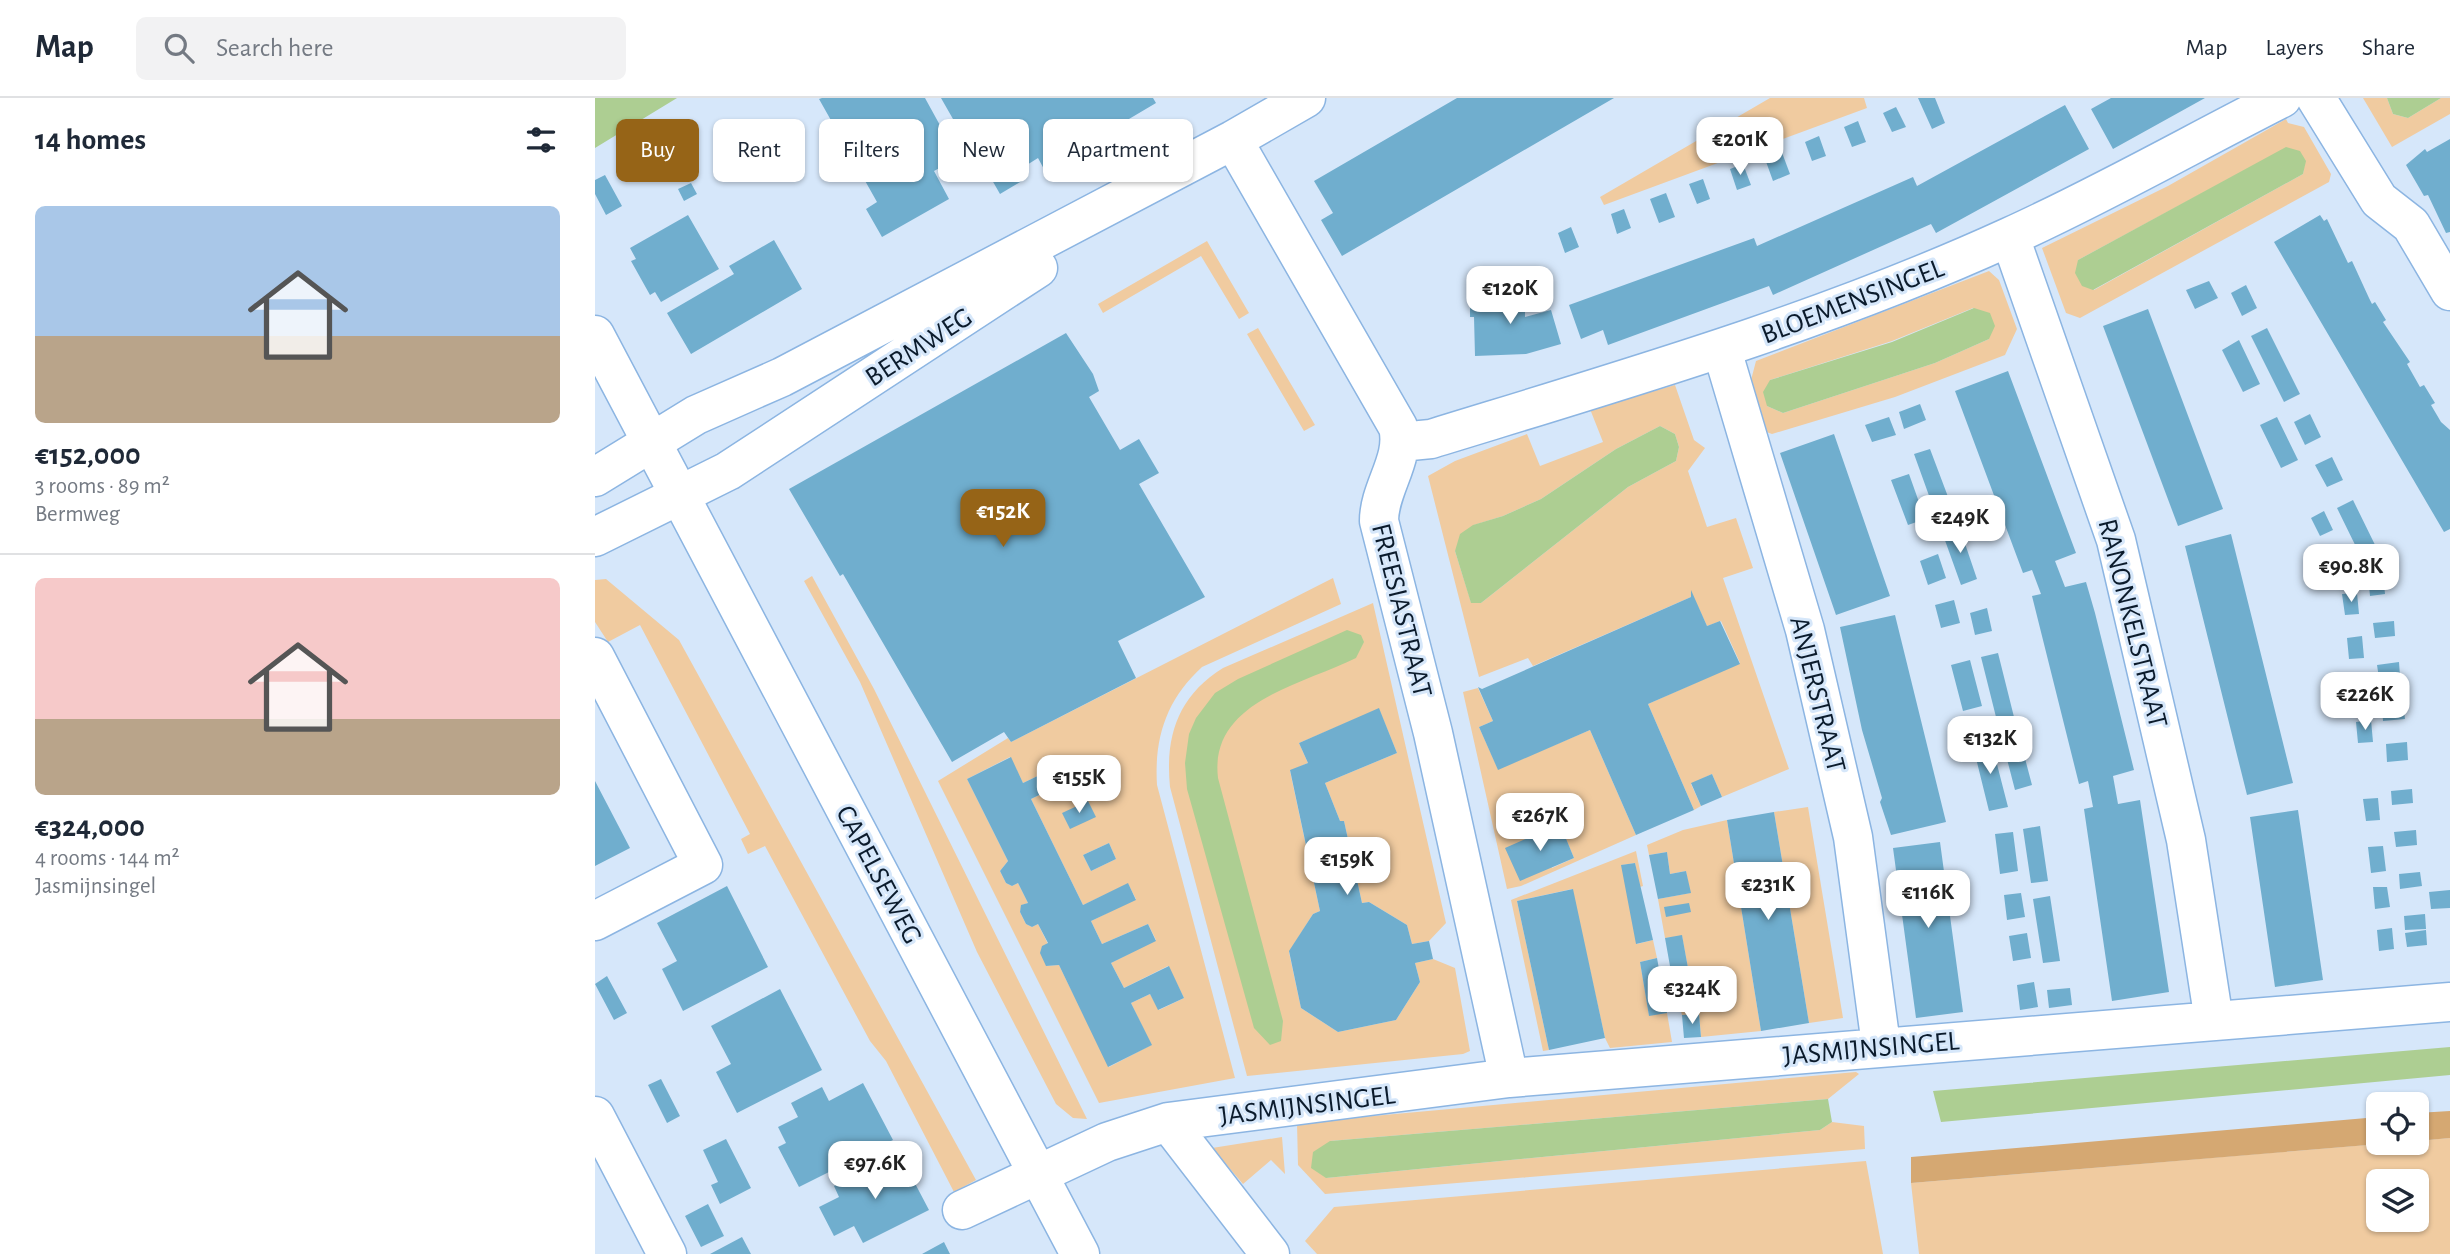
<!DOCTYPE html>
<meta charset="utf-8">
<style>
body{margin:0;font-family:"Alegreya Sans",sans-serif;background:#f2f2f3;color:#1f2937;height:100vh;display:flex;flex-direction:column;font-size:26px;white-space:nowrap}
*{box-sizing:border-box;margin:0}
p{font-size:23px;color:#747a83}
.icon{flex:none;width:38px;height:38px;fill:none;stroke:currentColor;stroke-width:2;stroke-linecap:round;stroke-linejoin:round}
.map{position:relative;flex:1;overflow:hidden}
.drawer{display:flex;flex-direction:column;background:#fff;width:595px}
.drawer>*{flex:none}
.guide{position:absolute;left:21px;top:21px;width:665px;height:63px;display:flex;gap:14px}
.fabs{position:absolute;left:1771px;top:994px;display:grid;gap:14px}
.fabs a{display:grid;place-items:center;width:63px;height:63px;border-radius:10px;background:#fff;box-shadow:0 2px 5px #0004;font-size:35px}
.price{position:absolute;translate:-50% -60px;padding:0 16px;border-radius:14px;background:#fff;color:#222;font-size:23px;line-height:46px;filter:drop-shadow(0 2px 4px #0008)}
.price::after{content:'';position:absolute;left:50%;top:42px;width:21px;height:16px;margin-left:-10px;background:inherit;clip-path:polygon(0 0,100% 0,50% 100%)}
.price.current{background:#966417;color:#fff}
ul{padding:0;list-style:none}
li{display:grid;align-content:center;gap:14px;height:371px;padding:0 35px}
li+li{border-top:2px solid #e0e1e3}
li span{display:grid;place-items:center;height:217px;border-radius:10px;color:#555}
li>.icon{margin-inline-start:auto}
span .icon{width:126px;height:126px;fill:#fffc;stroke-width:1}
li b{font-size:30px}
h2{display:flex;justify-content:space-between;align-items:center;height:84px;padding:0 35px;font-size:30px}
.pill{padding:0 24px;border-radius:10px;background:#fff;box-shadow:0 2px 5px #0004;font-size:24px;line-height:63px}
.pill.current{background:#966417;color:#fff}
header{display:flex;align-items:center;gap:42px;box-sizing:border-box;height:98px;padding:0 35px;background:#fff;border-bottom:2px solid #e0e1e3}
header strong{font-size:33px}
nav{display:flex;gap:38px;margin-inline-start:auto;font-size:24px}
.search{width:490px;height:63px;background:#f2f2f3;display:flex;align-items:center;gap:18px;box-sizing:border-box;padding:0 24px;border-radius:10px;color:#747a83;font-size:26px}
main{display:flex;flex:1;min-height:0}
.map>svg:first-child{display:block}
.green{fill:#f0cba0;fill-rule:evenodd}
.forest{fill:#d5a872}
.water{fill:#adce92}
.building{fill:#70aece}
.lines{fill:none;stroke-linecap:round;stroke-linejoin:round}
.minor-casing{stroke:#8cb5e2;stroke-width:41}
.major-casing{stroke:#8cb5e2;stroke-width:41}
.minor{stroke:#fff;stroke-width:38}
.major{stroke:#fff;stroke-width:38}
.labels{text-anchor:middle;stroke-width:6;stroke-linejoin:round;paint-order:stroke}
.street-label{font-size:28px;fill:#0b1b2c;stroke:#d6e7fa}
</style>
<header>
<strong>Map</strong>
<div class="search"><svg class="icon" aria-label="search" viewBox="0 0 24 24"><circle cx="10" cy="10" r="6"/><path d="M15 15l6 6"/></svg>Search here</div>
<nav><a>Map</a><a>Layers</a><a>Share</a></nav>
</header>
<main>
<section class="drawer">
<h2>14 homes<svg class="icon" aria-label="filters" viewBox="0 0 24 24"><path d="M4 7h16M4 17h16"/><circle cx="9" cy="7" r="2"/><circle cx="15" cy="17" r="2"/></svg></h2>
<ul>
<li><span style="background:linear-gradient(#a9c7e8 60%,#b9a48a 0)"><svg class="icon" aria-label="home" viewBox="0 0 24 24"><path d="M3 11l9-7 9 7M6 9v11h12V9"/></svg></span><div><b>€152,000</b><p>3 rooms · 89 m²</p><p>Bermweg</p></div></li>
<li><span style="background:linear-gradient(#f6c9c9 65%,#b9a48a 0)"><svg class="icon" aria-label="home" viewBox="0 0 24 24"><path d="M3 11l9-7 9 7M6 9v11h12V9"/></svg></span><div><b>€324,000</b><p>4 rooms · 144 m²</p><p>Jasmijnsingel</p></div></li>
</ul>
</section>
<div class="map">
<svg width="1855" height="1156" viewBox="0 0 1855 1156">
<rect width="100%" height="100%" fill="#d6e7fa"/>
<path class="green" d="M 1175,0 L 1269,0 L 1272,10 L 1009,107 L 1005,99 Z
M 1768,0 L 1792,0 L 1798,16 L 1813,20 L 1846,0 L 1855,0 L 1855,16 L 1797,49 Z
M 1691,21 L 1693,25 L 1709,29 L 1736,76 L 1734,84 L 1485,220 L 1471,215 L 1447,150 L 1573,88 ZM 1691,50 L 1710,63 L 1708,76 L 1499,192 L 1483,162 Z
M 612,143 L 654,215 L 644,221 L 606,158 L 508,215 L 503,206 Z
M 1394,173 L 1404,182 L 1422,231 L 1410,257 L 1300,299 L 1177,336 L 1166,332 L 1155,286 L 1161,263 ZM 1378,210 L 1394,241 L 1340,265 L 1188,315 L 1172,308 L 1175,282 L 1297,243 Z
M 663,230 L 720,327 L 709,333 L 652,236 Z
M 1080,287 L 1099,342 L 1110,350 L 1093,373 L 1112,429 L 1141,420 L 1158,470 L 1128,480 L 1194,671 L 1127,699 L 1117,676 L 1096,686 L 1106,708 L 1099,712 L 1053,606 L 1145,565 L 1126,523 L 1112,528 L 1097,496 L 1096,499 L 938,568 L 933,560 L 884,579 L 833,378 L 860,363 L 932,336 L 945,368 L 1008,344 L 995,311 ZM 1065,328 L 1080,336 L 1084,349 L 1081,363 L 1033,389 L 886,505 L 876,504 L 860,453 L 879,427 L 908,418 L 946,401 L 1021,351 Z
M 217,478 L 279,591 L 492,1021 L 478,1020 L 461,1006 L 382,854 L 265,584 L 209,483 Z
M 738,480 L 746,506 L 607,569 C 572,601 559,639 562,687 L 640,980 L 504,1005 L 343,683 L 413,640 L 416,644 ZM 415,659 L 428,685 L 474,663 L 481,680 L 436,701 L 488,807 L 533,786 L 541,801 L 496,823 L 507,846 L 553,826 L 561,842 L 516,865 L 529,890 L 573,868 L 589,900 L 564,912 L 555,896 L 536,905 L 556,947 L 514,969 L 464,867 L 451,868 L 453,846 L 443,826 L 437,829 L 431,826 L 425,814 L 427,807 L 433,805 L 423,785 L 417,788 L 411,785 L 405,773 L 413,763 L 372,681 ZM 514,745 L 521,761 L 496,773 L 488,757 Z
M 11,481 L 84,542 L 381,1082 L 359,1094 L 291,963 L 275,943 L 170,748 L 153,756 L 146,741 L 155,736 L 45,527 L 13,544 L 0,524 L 0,482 Z
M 778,505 L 851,825 L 834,843 L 817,846 L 812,827 L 774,804 L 767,805 L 749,723 L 745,723 L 730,685 L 802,655 L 784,611 L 704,645 L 713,665 L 695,673 L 725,813 L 718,816 L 694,854 L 706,910 L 743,934 L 801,922 L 825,884 L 820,865 L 838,861 L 860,870 L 875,953 L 868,956 L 652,978 L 575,689 C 570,638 583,598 628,570 Z
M 883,590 L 898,623 L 884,629 L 903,671 L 995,632 L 1041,737 L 926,788 L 912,791 L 868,594 ZM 965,727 L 979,760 L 957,770 L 943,736 Z
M 1213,709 L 1248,920 L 1214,925 L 1179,714 Z
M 1132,722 L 1166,933 L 1106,939 L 1104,916 L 1087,917 L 1078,885 L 1095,881 L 1087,838 L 1070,840 L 1063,801 L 1095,795 L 1091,773 L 1075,776 L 1072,754 L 1054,757 L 1052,747 L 1088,732 Z
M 1041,753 L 1048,788 L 1045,789 L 1040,765 L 1027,767 L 1042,846 L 1058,842 L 1062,860 L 1045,864 L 1054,917 L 1072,915 L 1077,944 L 1015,950 L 1010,940 L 977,791 L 922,803 L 954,952 L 948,953 L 916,802 Z
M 1261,974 L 1264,976 L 1233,1001 L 735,1043 L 731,1080 L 1225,1032 L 1237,1024 L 1269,1028 L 1270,1051 L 730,1096 L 703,1067 L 702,1025 Z
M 687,1039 L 690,1076 L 676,1062 L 648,1086 L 617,1050 Z
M 1855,1040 L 1855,1156 L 1324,1156 L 1316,1085 ZM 1783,1083 L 1822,1083 L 1822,1122 L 1783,1122 Z
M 1271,1063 L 1288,1156 L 722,1156 L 710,1143 L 739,1109 Z"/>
<path class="forest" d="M 1855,1013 L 1855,1040 L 1822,1043 L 1822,1015 Z
M 1783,1019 L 1783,1045 L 1797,1045 L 1316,1085 L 1316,1059 Z"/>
<path class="water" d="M 0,0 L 82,0 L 0,50 Z
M 1792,0 L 1846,0 L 1813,20 L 1798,16 Z
M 1691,49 L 1705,53 L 1711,63 L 1708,76 L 1498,192 L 1487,188 L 1480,175 L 1483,162 Z
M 1379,210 L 1395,215 L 1400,228 L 1394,241 L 1340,265 L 1188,315 L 1172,308 L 1168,294 L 1175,282 L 1297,244 Z
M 1065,328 L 1080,336 L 1084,349 L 1081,363 L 1033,389 L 886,505 L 876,505 L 860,453 L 865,436 L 878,427 L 908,418 L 946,401 L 1021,351 Z
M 752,532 L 766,537 L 769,544 L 761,560 C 707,587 614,603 623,680 L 688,923 L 686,943 L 675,947 L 659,930 L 592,691 L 590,665 L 594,636 L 601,620 L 620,595 L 643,581 Z
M 1855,949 L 1855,977 L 1346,1024 L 1338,993 Z
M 1233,1001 L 1237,1024 L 1225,1032 L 731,1080 L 716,1070 L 718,1054 L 735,1043 Z"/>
<path class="building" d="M 227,0 L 330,0 L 363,60 L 339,73 L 354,101 L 287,139 L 271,111 L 282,104 L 224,1 Z
M 346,0 L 558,0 L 561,5 L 512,34 L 506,24 L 490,33 L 497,46 L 466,63 L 462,55 L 451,62 L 456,69 L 450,73 L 443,60 L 427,70 L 432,80 L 405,96 L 365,26 L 362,28 Z
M 862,0 L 1019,0 L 747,158 L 726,122 L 738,115 L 719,83 Z
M 1323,0 L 1340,0 L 1350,25 L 1337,31 Z
M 1516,0 L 1610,0 L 1518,51 L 1496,11 Z
M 1470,7 L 1494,51 L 1341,135 L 1336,126 L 1178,197 L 1174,188 L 1013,247 L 1008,232 L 986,241 L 974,207 L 1159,140 L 1162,148 L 1318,79 L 1322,88 Z
M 1301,9 L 1311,29 L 1297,34 L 1288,15 Z
M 1263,23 L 1271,44 L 1257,49 L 1249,29 Z
M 1224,38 L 1231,58 L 1217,63 L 1210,44 Z
M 1855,41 L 1855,134 L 1851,135 L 1833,97 L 1829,98 L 1811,67 L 1830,51 L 1832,54 Z
M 1186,52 L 1195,76 L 1178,83 L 1169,58 Z
M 1148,66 L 1156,87 L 1142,92 L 1135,71 Z
M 10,77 L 27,108 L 11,117 L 0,96 L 0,82 Z
M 1108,81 L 1115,101 L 1102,106 L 1094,86 Z
M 96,85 L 102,96 L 89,103 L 83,91 Z
M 1071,95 L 1080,119 L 1064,125 L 1055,101 Z
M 1029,111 L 1036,130 L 1022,136 L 1016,116 Z
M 93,117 L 124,171 L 66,204 L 60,194 L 55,197 L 36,163 L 41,161 L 35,150 Z
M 1725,117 L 1729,123 L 1732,121 L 1753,165 L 1757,163 L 1774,200 L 1777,206 L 1780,204 L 1791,222 L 1788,224 L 1815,264 L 1812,266 L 1825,289 L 1829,287 L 1840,305 L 1836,307 L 1846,324 L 1855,332 L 1855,431 L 1849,434 L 1679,144 Z
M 976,129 L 984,149 L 970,155 L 963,135 Z
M 179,142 L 207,191 L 96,256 L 72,215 L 139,176 L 134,168 Z
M 1614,183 L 1623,200 L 1600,211 L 1591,192 Z
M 1651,187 L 1662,210 L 1647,218 L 1636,195 Z
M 930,196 L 930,219 L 956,212 L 966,246 L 931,256 L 880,258 L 879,219 L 875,219 L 875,202 L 878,202 L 878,197 Z
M 1553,211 L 1628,411 L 1583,428 L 1508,228 Z
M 1672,230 L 1705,296 L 1689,304 L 1656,238 Z
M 471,235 L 498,276 L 504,293 L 494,299 L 525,352 L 544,341 L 564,375 L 544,386 L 610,499 L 523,543 L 541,580 L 416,644 L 409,634 L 357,664 L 248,476 L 245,478 L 194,391 Z
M 1644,242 L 1665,286 L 1648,294 L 1627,252 Z
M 1413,273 L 1481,455 L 1460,463 L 1470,489 L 1491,484 L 1500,515 L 1539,672 L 1518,678 L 1523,706 L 1545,702 L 1574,894 L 1517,903 L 1489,711 L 1498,709 L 1493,683 L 1484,686 L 1437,498 L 1446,496 L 1437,472 L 1428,475 L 1360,293 Z
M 1325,306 L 1331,322 L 1309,331 L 1304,314 Z
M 1715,316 L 1726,339 L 1710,347 L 1699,324 Z
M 1294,319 L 1301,337 L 1277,344 L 1270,327 Z
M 1682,319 L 1703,362 L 1686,370 L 1665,327 Z
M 1239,336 L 1295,498 L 1241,517 L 1185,355 Z
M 1335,351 L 1358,412 L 1341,417 L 1319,356 Z
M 1737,359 L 1748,382 L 1732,389 L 1720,367 Z
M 1314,376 L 1330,421 L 1313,427 L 1296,382 Z
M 1758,402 L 1783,453 L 1767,461 L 1742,410 Z
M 1729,413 L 1738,432 L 1725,438 L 1716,420 Z
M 1364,428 L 1382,481 L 1366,487 L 1347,434 Z
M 1636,436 L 1698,685 L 1652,697 L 1590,448 Z
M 1749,452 L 1758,470 L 1745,477 L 1735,459 Z
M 1343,456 L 1351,480 L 1333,487 L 1325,463 Z
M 1788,475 L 1790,496 L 1775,498 L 1773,477 Z
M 1096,492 L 1112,528 L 1125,523 L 1145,566 L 1053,606 L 1099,712 L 1041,737 L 995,632 L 903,672 L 884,629 L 898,623 L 883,589 L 887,591 L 1096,499 Z
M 1762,495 L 1764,516 L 1750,517 L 1747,496 Z
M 1359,502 L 1365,525 L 1346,530 L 1340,507 Z
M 1392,510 L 1397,533 L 1380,537 L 1375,515 Z
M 1300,517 L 1351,724 L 1296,737 L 1285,704 L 1287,700 L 1267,632 L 1245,529 Z
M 1799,523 L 1800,538 L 1780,540 L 1778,525 Z
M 1767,538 L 1769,560 L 1754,561 L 1752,540 Z
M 1403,555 L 1419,619 L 1402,623 L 1386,559 Z
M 1375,562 L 1387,608 L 1368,613 L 1356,567 Z
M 1804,564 L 1805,578 L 1784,580 L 1782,567 Z
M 1771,581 L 1773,603 L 1759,604 L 1756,583 Z
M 1808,606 L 1810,621 L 1788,623 L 1787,608 Z
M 784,610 L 802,655 L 730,685 L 745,723 L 749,723 L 767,805 L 774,804 L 812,827 L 817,846 L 834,843 L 838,861 L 820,865 L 825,884 L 801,922 L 743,934 L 706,910 L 694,853 L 718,816 L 725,813 L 695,672 L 713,665 L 704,645 Z
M 1776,622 L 1778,644 L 1763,645 L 1761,624 Z
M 1423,634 L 1437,687 L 1420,692 L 1406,638 Z
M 1396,643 L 1413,709 L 1394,713 L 1378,648 Z
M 1812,644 L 1813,662 L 1792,664 L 1791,646 Z
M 416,659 L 428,685 L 474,663 L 481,679 L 436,701 L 488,807 L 533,785 L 541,802 L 496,823 L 507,846 L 553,826 L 561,843 L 516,865 L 529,890 L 574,868 L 589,900 L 563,912 L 555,896 L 536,905 L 557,947 L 513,969 L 464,867 L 451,868 L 445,855 L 447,848 L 453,845 L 443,826 L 437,829 L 431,826 L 425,814 L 426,807 L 433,805 L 423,785 L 417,788 L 411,785 L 405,773 L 413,763 L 372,681 Z
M 1117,676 L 1127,699 L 1106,708 L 1096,685 Z
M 0,683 L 35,750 L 0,768 Z
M 1817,691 L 1818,705 L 1797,707 L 1796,693 Z
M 1783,700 L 1785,722 L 1771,723 L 1768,701 Z
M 493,703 L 501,719 L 475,731 L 467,715 Z
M 1703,712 L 1728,882 L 1680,889 L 1655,719 Z
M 1179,714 L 1214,925 L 1166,933 L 1132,722 Z
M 965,726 L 979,760 L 925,783 L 910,750 Z
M 1445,728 L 1453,783 L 1436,785 L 1428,731 Z
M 1821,732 L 1822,747 L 1801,749 L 1799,734 Z
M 1418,734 L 1423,773 L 1405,776 L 1400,736 Z
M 1345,744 L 1368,914 L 1321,920 L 1298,750 Z
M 514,745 L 521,761 L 496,773 L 488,757 Z
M 1788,748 L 1791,773 L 1776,775 L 1773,749 Z
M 1072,754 L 1075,776 L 1091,773 L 1096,795 L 1063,801 L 1054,757 Z
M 1040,765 L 1058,842 L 1041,846 L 1026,767 Z
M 1825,774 L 1827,788 L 1805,791 L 1804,776 Z
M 132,788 L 173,869 L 88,913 L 67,871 L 82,863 L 62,825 Z
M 1778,789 L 1792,789 L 1795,809 L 1780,811 Z
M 978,791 L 1010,940 L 954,952 L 922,803 Z
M 1855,792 L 1855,810 L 1836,811 L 1834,794 Z
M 1426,795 L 1430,819 L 1412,822 L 1409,797 Z
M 1455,798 L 1465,863 L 1448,865 L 1438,801 Z
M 1094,805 L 1096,814 L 1071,819 L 1069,809 Z
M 1830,816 L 1831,831 L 1810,832 L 1809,818 Z
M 1797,830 L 1799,851 L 1784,853 L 1782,832 Z
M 1831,832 L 1832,847 L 1812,849 L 1810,835 Z
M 1432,835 L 1436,860 L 1418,863 L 1414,838 Z
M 1087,837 L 1095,881 L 1078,885 L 1070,840 Z
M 1062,860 L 1072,915 L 1054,918 L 1045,864 Z
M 12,878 L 32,915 L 19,922 L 0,886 Z
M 1439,884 L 1443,909 L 1425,912 L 1422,887 Z
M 1475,890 L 1477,907 L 1454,910 L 1452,892 Z
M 185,891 L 227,972 L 142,1015 L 121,974 L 136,966 L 116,928 Z
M 1104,916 L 1106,939 L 1089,940 L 1087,917 Z
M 66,981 L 85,1018 L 72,1025 L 53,987 Z
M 268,985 L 298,1042 L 204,1089 L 183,1049 L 191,1045 L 183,1029 L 203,1019 L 196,1005 L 227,989 L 234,1003 Z
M 131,1041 L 156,1090 L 125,1106 L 116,1087 L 123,1084 L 108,1052 Z
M 304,1055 L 334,1112 L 268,1145 L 259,1128 L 239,1138 L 224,1109 L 244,1099 L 239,1088 Z
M 113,1106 L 129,1138 L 106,1149 L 90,1118 Z
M 147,1139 L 156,1156 L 115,1156 Z
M 349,1144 L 355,1156 L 327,1156 Z"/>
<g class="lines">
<defs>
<path id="minor" d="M 1721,0 L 1784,102 L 1816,127 L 1855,193
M 638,42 L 803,329 C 811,361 784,390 784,423 L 838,635 L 914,980
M 1415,139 L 1521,442 L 1591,742 L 1619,923
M 1127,252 L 1210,532 L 1258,739 L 1286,947
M 805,344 L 836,341 C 1031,281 1228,224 1414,139 C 1507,97 1596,46 1687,0
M 0,379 L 101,317 L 187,279 L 638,42 L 711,0
M 0,439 L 133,373 L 443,170
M 0,823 L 108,767 L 0,559
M 0,1018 L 72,1156
M 573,1024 L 675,1156
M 367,1112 L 512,1044 L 573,1024 L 914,980 L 1855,904"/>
<path id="major" d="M 0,237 L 485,1156"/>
</defs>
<use href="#minor" class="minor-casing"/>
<use href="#major" class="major-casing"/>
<use href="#minor" class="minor"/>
<use href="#major" class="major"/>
</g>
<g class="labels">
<g class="street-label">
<text transform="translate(1257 202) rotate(-21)" y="10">BLOEMENSINGEL</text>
<text transform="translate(323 248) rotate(-33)" y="10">BERMWEG</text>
<text transform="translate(808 512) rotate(76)" y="10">FREESIASTRAAT</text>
<text transform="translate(1539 525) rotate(76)" y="10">RANONKELSTRAAT</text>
<text transform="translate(1224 596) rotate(76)" y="10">ANJERSTRAAT</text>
<text transform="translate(285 776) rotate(62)" y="10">CAPELSEWEG</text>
<text transform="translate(1276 949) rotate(-5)" y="10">JASMIJNSINGEL</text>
<text transform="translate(712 1006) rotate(-7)" y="10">JASMIJNSINGEL</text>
</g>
</g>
</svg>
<div class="fabs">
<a><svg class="icon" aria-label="locate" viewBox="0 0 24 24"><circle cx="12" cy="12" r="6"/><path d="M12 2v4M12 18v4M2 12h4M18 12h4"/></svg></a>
<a><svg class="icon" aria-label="layers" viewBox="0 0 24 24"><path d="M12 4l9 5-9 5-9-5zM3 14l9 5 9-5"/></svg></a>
</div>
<b class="price" style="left:1145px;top:79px">€201K</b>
<b class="price" style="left:915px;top:228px">€120K</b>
<b class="price current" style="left:408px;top:451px">€152K</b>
<b class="price" style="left:1365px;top:457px">€249K</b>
<b class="price" style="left:1756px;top:506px">€90.8K</b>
<b class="price" style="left:1770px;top:634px">€226K</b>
<b class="price" style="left:1395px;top:678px">€132K</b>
<b class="price" style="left:484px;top:717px">€155K</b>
<b class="price" style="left:945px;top:755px">€267K</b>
<b class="price" style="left:752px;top:799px">€159K</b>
<b class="price" style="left:1173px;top:824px">€231K</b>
<b class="price" style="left:1333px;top:832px">€116K</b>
<b class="price" style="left:1097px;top:928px">€324K</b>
<b class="price" style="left:280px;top:1103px">€97.6K</b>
<div class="guide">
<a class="pill current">Buy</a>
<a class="pill">Rent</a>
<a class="pill">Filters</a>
<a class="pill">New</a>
<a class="pill">Apartment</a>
</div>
</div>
</main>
